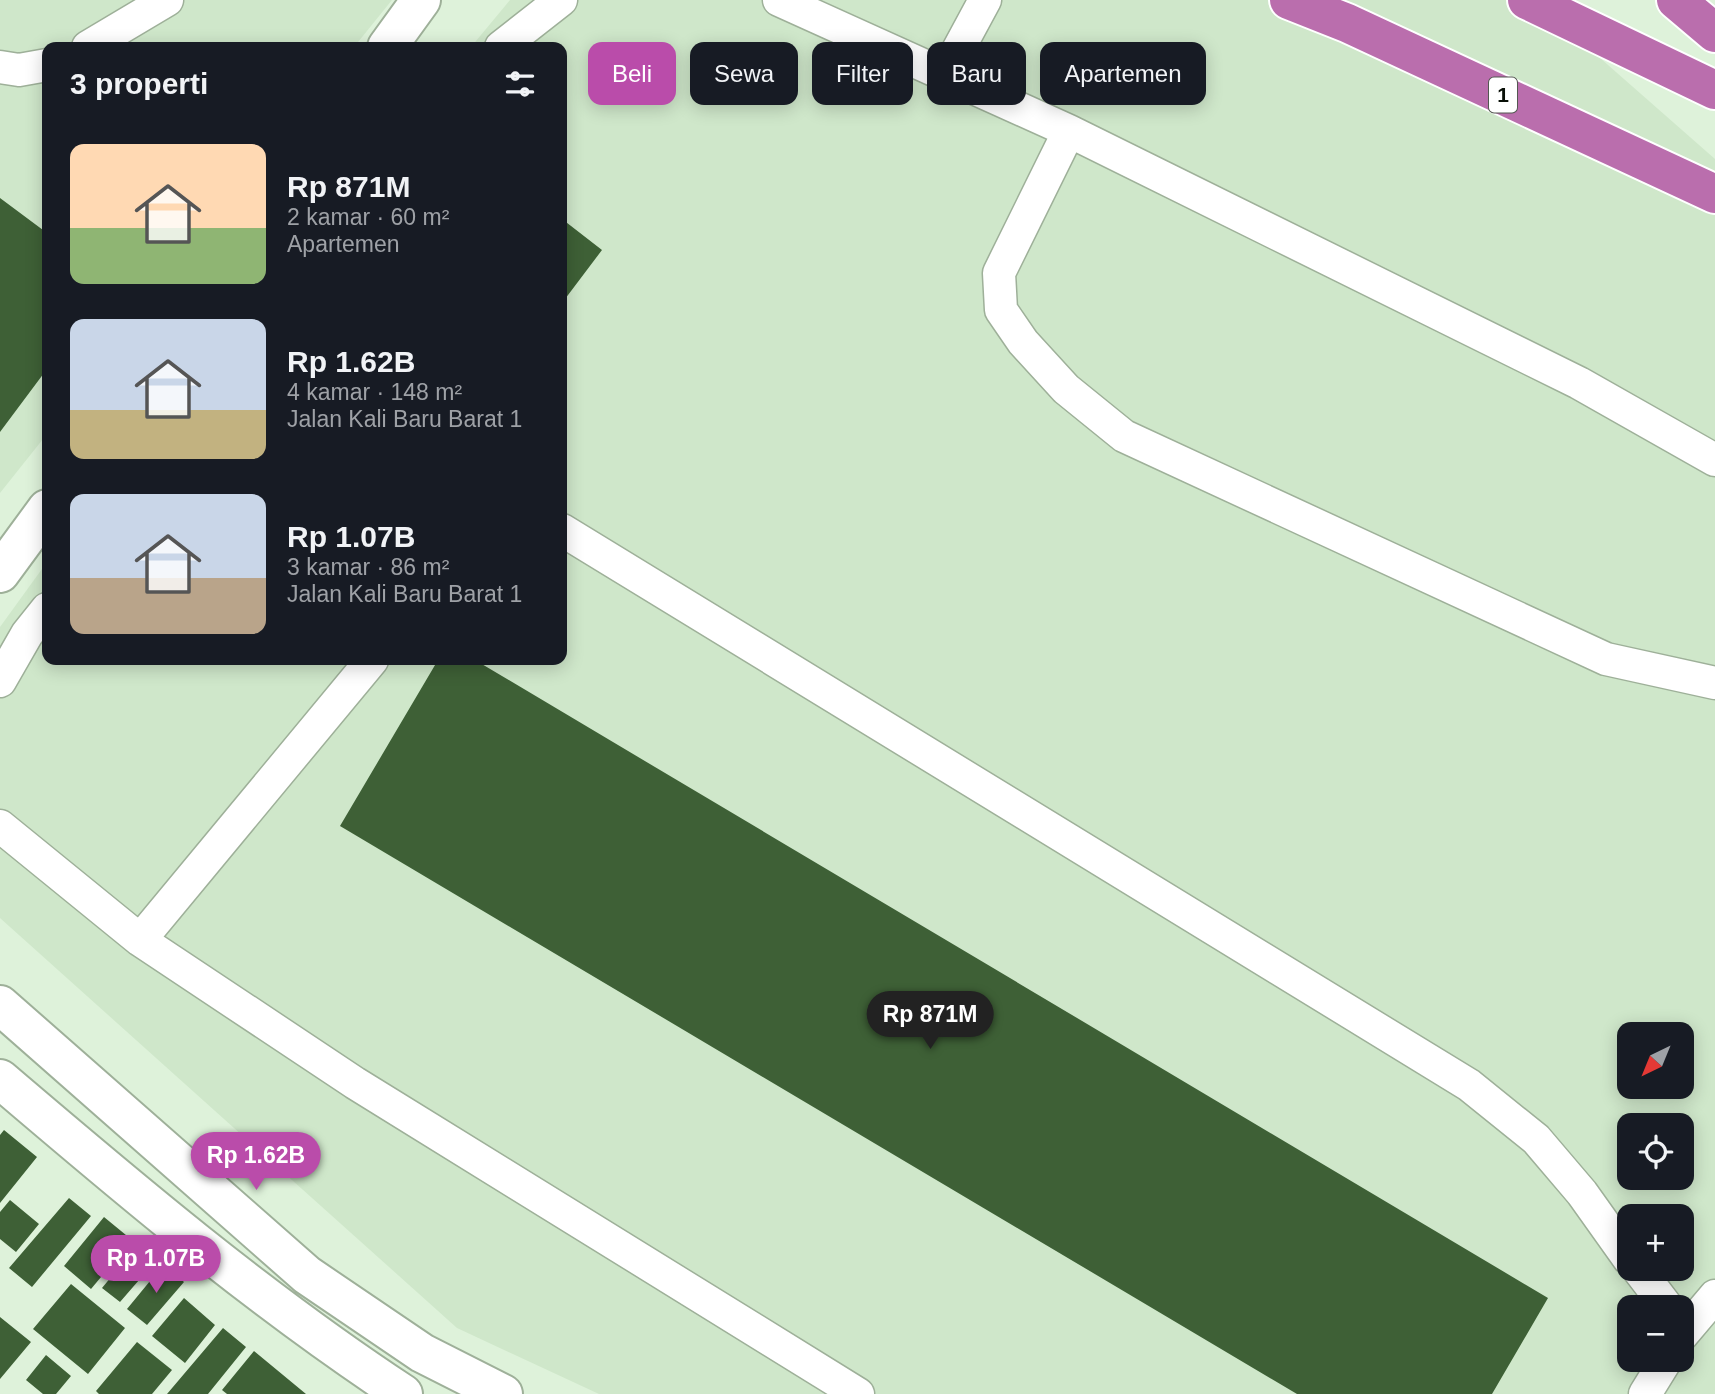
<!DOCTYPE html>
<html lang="id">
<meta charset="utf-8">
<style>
body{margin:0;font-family:Arial,sans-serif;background:#242831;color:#f1f3f6;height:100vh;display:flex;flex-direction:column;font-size:26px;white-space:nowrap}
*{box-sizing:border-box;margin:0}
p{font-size:23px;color:#9ea1a6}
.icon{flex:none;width:38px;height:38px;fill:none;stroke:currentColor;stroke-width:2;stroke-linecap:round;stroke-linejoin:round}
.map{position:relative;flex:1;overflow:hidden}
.panel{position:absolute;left:42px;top:42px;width:525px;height:623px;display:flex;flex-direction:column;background:#171b24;border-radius:14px;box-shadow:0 4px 18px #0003}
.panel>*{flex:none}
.guide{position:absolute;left:588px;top:42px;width:665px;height:63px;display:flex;gap:14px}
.needle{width:46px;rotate:223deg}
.controls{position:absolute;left:1617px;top:1022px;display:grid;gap:14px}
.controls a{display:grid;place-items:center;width:77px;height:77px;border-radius:14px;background:#171b24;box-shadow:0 4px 18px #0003;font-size:35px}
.price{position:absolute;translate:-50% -60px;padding:0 16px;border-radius:24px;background:#ba4caa;color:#fff;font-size:23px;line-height:46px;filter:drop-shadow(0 2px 4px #0008)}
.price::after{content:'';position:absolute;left:50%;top:42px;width:21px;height:16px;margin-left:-10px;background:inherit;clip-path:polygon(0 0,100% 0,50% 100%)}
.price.active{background:#222;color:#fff}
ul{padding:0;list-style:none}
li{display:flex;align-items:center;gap:21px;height:175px;padding:0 28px}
li span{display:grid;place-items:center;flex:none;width:196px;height:140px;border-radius:14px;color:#555}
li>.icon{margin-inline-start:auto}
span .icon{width:84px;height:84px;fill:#fffc;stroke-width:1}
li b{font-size:30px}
h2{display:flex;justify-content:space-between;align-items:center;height:84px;padding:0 28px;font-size:30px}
.chip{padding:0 24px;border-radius:14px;background:#171b24;box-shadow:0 4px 18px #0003;font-size:24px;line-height:63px}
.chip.active{background:#ba4caa;color:#fff}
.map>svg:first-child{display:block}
.built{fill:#cfe7ca;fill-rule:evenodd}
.building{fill:#3e6036}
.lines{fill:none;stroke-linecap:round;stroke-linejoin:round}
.lane-casing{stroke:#9eb099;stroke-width:35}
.street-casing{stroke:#9eb099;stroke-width:42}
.highway-casing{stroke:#fff;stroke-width:42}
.lane{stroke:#fff;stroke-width:32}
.street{stroke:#fff;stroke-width:38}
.highway{stroke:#ba6ead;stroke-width:38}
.labels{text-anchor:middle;stroke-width:7;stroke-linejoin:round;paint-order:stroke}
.shield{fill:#fff;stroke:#535751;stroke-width:2}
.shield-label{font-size:21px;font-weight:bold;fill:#090f07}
</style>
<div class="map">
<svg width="1715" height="1394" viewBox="0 0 1715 1394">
<rect width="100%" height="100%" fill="#def2da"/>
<path class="built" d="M 0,0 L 392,0 L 354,47 L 47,47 L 47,434 L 0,493 Z
M 510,0 L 1534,0 L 1715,159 L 1715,1394 L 599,1394 L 457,1328 L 0,918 L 0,627 L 47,562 L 47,660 L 562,660 L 562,47 L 471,47 ZM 1629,1034 L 1682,1034 L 1682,1087 L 1629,1087 ZM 1629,1125 L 1682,1125 L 1682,1178 L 1629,1178 ZM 1629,1216 L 1682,1216 L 1682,1269 L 1629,1269 ZM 1629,1307 L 1682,1307 L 1682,1360 L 1629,1360 Z"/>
<path class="building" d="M 0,198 L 47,233 L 47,369 L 0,432 Z
M 562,219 L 602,250 L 562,303 Z
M 438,660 L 475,660 L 1548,1298 L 1492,1394 L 1297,1394 L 340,826 Z
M 4,1130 L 37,1157 L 0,1203 L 0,1135 Z
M 69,1198 L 91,1216 L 32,1287 L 9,1268 Z
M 10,1200 L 39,1224 L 16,1252 L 0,1239 L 0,1212 Z
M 104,1217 L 132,1240 L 91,1289 L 64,1266 Z
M 141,1241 L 159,1257 L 120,1302 L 102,1288 Z
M 164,1264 L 184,1282 L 147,1325 L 127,1309 Z
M 71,1284 L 125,1328 L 88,1374 L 33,1329 Z
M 184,1298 L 215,1325 L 185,1363 L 152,1336 Z
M 0,1317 L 31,1342 L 0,1379 Z
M 223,1328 L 246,1347 L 208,1394 L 167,1394 Z
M 137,1342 L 172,1370 L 152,1394 L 99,1394 L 96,1391 Z
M 254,1351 L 306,1394 L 227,1394 L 222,1390 Z
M 46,1355 L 71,1376 L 56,1394 L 43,1394 L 26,1380 Z"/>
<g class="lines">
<defs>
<path id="lane" d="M 779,0 L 1069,131 L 1579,383 L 1715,460
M 88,47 L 167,0
M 501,47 L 561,0
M 0,67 L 19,70 L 47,65
M 944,76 L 985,0
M 1069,131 L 999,273 L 1001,310 L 1023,342 L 1066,389 L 1124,436 L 1606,659 L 1715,683
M 562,530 L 1469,1085 L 1536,1139 L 1582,1193 L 1629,1259
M 0,681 L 27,634 L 47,609
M 0,826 L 140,940 L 355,1083 L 858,1394
M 140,940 L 372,660
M 1638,1269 L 1667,1307
M 1682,1335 L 1715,1296
M 1645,1394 L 1666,1360"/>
<path id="street" d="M 387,47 L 421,0
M 0,573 L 47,509
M 0,1005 L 307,1275 L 422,1353 L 503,1394
M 0,1079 C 130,1190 260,1300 403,1394"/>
<path id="highway" d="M 1289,0 L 1347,23 L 1715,194
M 1527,0 L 1715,90
M 1676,0 L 1715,33"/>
</defs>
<use href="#lane" class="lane-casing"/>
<use href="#street" class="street-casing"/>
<use href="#highway" class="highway-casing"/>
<use href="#lane" class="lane"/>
<use href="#street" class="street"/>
<use href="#highway" class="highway"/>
</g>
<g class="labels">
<rect class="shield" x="1489" y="77.5" width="28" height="35" rx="5"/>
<g class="shield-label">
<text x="1503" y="102">1</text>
</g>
</g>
</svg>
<div class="controls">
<a><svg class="needle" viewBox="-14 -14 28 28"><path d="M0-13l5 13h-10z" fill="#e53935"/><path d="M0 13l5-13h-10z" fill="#9ea1a6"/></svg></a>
<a><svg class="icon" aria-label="locate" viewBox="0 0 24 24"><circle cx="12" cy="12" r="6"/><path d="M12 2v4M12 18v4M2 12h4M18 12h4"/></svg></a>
<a>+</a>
<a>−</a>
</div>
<b class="price active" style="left:930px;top:1051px">Rp 871M</b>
<b class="price" style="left:256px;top:1192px">Rp 1.62B</b>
<b class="price" style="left:156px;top:1295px">Rp 1.07B</b>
<div class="guide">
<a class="chip active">Beli</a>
<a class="chip">Sewa</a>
<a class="chip">Filter</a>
<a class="chip">Baru</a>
<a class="chip">Apartemen</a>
</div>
<section class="panel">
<h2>3 properti<svg class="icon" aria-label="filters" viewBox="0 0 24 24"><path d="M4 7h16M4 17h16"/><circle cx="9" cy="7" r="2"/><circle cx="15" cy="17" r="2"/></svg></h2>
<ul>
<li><span style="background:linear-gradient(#ffd9b3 60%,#8fb573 0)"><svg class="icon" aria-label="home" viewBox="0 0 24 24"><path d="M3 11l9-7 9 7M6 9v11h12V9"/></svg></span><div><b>Rp 871M</b><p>2 kamar · 60 m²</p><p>Apartemen</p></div></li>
<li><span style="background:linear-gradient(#c9d6e8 65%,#c2b280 0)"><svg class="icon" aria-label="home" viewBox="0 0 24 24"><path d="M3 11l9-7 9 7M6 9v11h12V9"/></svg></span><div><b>Rp 1.62B</b><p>4 kamar · 148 m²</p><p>Jalan Kali Baru Barat 1</p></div></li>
<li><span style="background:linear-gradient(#c9d6e8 60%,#b9a48a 0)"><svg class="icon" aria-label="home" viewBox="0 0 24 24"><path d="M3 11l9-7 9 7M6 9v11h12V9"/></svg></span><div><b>Rp 1.07B</b><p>3 kamar · 86 m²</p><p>Jalan Kali Baru Barat 1</p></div></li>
</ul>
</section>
</div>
